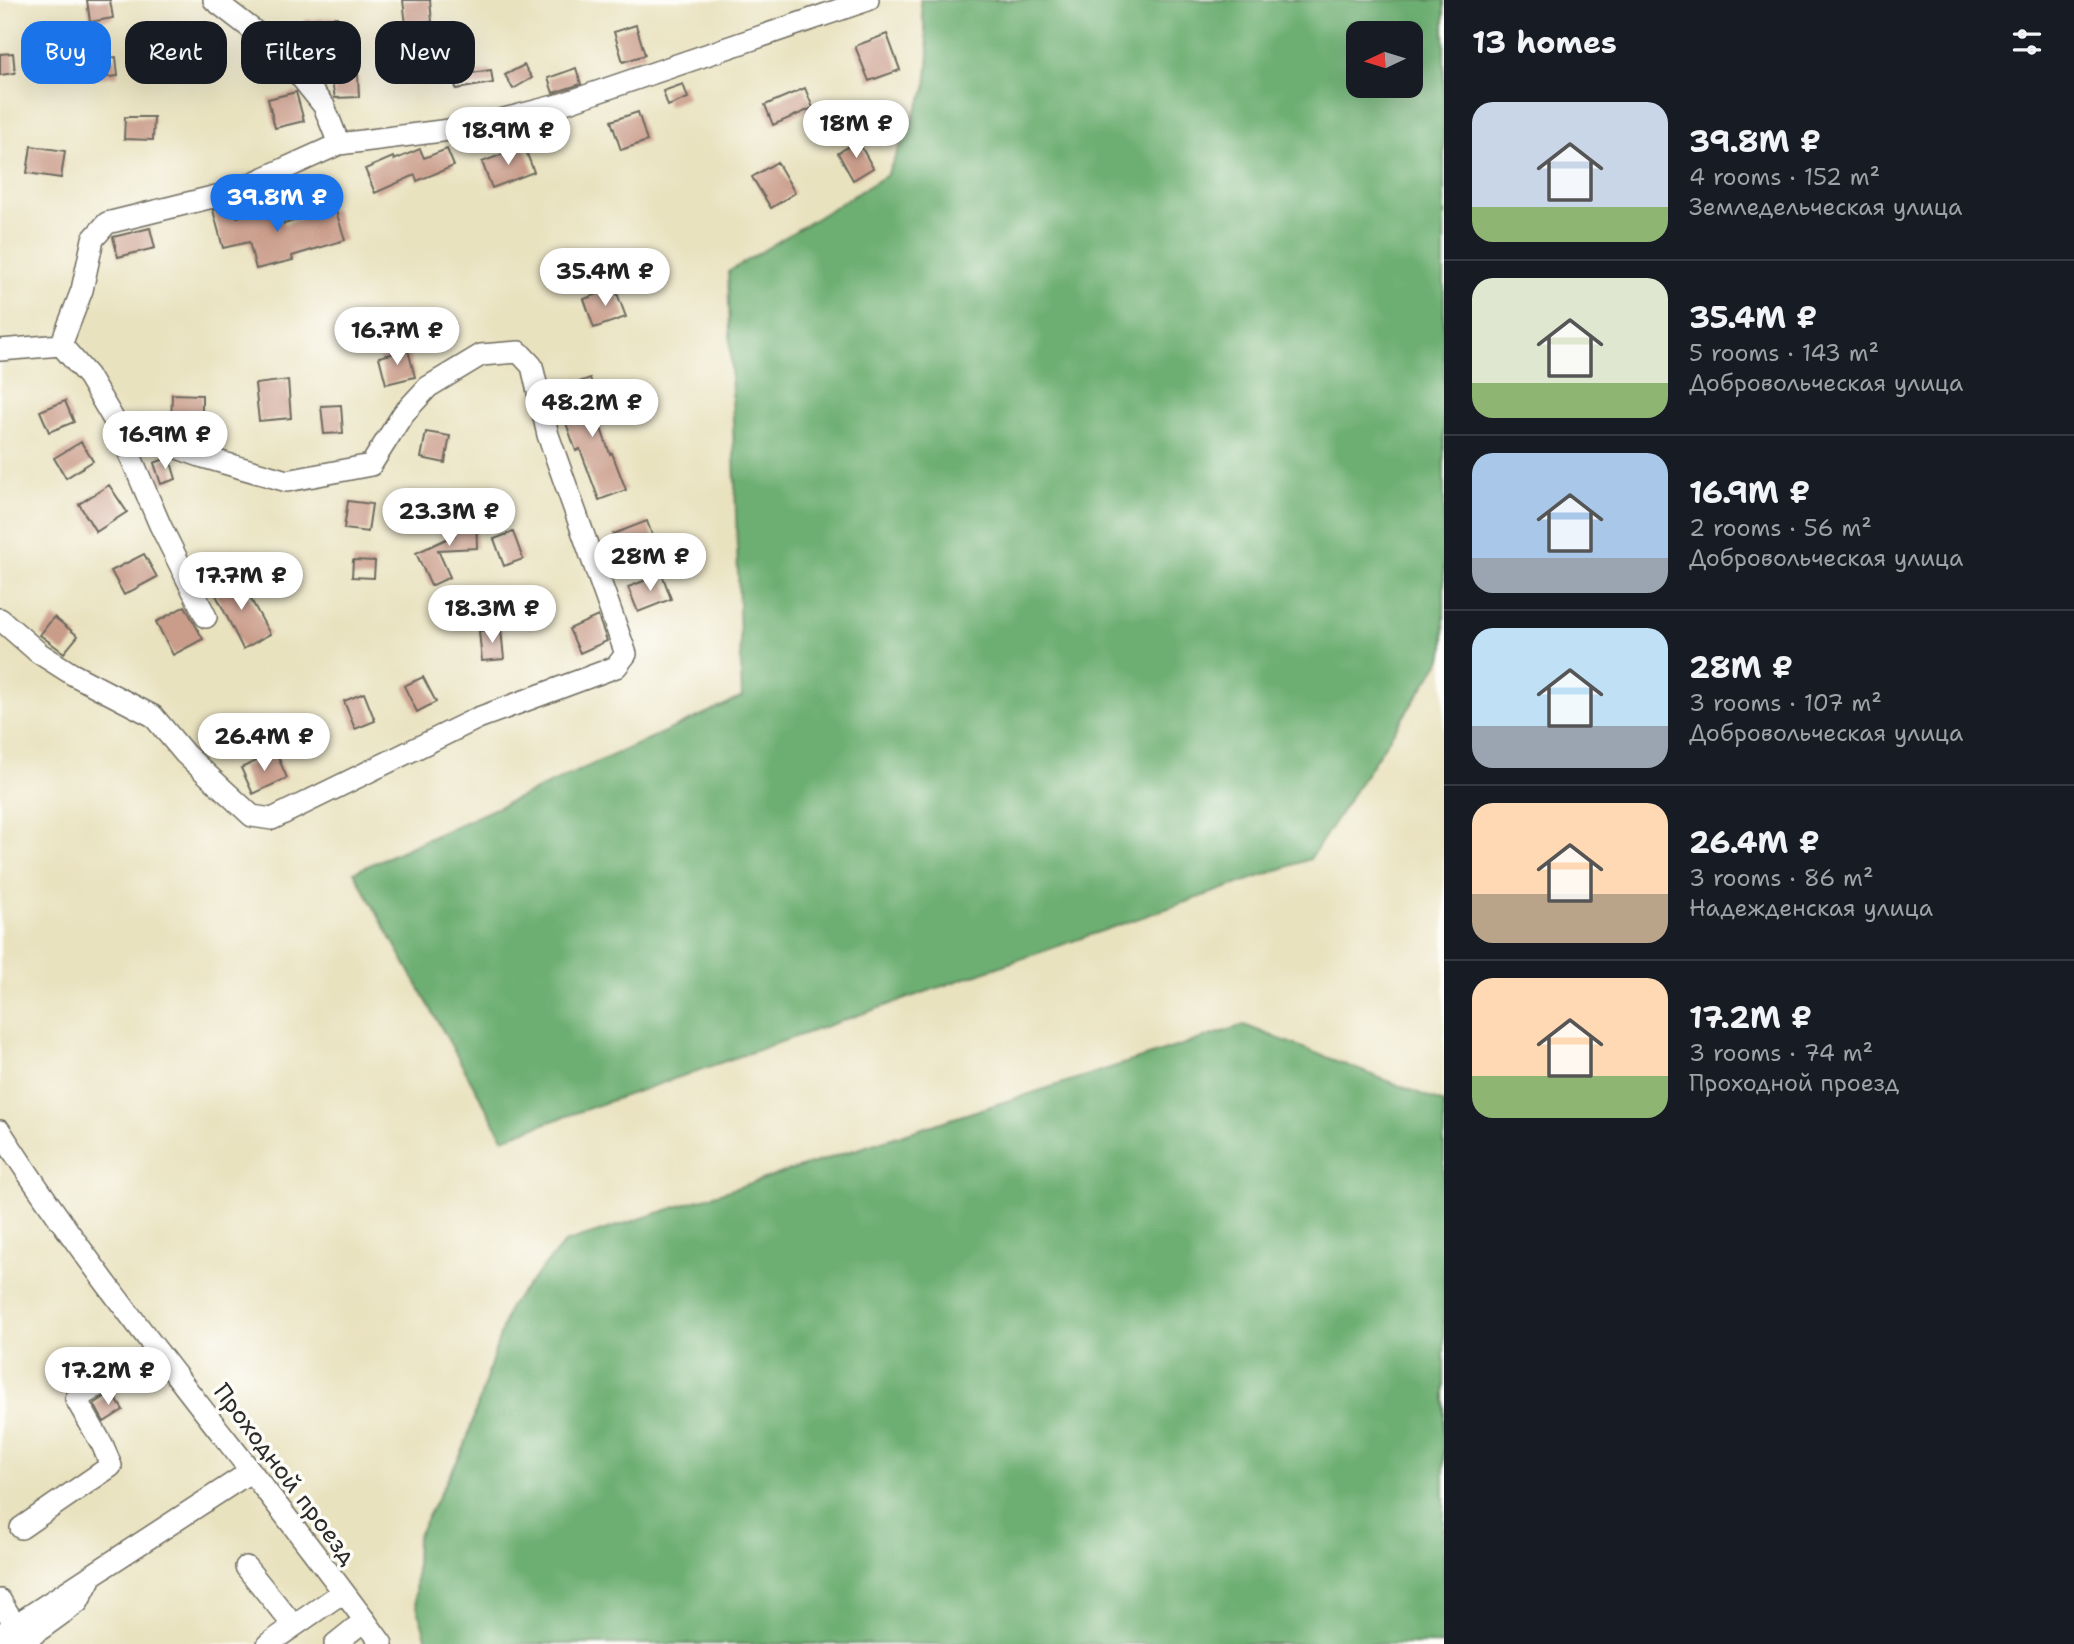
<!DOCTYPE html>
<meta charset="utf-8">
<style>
body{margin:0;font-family:"Shantell Sans",sans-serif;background:#242831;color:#f1f3f6;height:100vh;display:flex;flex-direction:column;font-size:26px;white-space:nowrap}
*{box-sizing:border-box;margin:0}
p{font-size:23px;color:#9ea1a6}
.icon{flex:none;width:38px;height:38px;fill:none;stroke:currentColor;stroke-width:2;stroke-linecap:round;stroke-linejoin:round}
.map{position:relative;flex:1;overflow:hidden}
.side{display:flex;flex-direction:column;background:#171b24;width:630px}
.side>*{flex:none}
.banner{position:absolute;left:21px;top:21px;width:665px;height:63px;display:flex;gap:14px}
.needle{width:46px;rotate:266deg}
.tools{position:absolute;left:1346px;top:21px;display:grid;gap:14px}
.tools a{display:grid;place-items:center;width:77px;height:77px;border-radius:14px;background:#171b24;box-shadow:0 7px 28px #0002;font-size:35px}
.price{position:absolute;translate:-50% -60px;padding:0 16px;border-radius:24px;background:#fff;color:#222;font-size:23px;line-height:46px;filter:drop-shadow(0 2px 4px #0008)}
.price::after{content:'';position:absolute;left:50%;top:42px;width:21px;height:16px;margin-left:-10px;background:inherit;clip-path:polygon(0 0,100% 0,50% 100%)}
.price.selected{background:#1a73e8;color:#fff}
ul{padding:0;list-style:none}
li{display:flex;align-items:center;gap:21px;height:175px;padding:0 28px}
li+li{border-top:2px solid #363941}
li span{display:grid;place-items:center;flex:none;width:196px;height:140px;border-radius:21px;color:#555}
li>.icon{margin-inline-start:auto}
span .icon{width:84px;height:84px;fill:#fffc;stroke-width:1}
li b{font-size:30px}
h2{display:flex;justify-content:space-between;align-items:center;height:84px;padding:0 28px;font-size:30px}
.chip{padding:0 24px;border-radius:21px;background:#171b24;box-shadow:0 7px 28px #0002;font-size:24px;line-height:63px}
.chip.selected{background:#1a73e8;color:#fff}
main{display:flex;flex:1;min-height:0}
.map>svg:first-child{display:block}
.forest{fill:#6daf72;stroke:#4c6d4e;stroke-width:2;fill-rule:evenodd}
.building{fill:#ca9c8a}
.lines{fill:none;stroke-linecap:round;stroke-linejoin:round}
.minor-casing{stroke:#6e6b5f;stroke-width:24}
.minor{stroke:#fff;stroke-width:21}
.labels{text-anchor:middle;stroke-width:7;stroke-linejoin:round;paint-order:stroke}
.street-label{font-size:24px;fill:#2b2b2b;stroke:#fdfcf7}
</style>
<main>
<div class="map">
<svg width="1444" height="1644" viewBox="0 0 1444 1644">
<rect width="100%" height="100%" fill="#fdfcf7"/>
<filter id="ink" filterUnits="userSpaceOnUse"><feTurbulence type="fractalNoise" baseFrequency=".0143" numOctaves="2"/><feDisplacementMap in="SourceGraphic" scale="14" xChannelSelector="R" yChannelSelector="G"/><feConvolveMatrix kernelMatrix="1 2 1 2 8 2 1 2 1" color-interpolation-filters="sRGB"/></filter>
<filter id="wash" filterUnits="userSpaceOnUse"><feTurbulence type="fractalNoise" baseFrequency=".00686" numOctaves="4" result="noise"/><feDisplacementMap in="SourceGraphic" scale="28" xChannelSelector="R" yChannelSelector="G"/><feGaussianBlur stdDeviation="1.57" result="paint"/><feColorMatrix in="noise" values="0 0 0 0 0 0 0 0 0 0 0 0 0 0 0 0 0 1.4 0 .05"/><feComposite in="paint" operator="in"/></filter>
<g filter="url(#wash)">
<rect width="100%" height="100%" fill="#e9e2bf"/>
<path class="forest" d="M 920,0 L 1444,0 L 1444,648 L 1442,658 L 1310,859 L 503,1138 L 354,872 L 742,697 L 728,272 L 887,175 L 926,89 L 929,54 ZM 1410,33 L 1410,86 L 1358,86 L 1358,33 Z
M 1244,1025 L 1444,1103 L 1444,1644 L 428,1644 L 415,1599 L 417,1537 L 464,1448 L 509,1307 L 564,1243 Z"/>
<g id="blocks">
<path class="building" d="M 87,0 L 110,0 L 113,18 L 90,22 Z
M 403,0 L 430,0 L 432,22 L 406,25 Z
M 337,17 L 340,41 L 307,45 L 304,20 Z
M 636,25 L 645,55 L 623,62 L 614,32 Z
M 202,32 L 205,63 L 182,65 L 179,34 Z
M 887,34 L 900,70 L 869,81 L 855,46 Z
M 13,53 L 15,73 L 0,75 L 0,54 Z
M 116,57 L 118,76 L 92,79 L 90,59 Z
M 524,65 L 532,78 L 513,89 L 505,75 Z
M 576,68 L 581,84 L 553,93 L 548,78 Z
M 491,70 L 493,83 L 456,89 L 454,76 Z
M 358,75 L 359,97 L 335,98 L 331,77 Z
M 683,84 L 688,98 L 668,106 L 663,91 Z
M 805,88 L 813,108 L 773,125 L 765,105 Z
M 296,92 L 304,121 L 275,128 L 268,99 Z
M 638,112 L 647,141 L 621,150 L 611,121 Z
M 125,117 L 154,117 L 153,140 L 124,139 Z
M 858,141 L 873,168 L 853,180 L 838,153 Z
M 31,146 L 65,151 L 61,178 L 27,173 Z
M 524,146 L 534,172 L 492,188 L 482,162 Z
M 420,149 L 424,158 L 447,149 L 454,166 L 417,181 L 415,175 L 375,193 L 365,169 L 393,157 L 394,160 Z
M 777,162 L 795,193 L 771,208 L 752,177 Z
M 234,205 L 237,217 L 280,207 L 284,224 L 335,208 L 345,240 L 292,256 L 293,260 L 256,269 L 249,242 L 223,248 L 213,210 Z
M 150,228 L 155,248 L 118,257 L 113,237 Z
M 615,288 L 626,317 L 594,328 L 584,299 Z
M 408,350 L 415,377 L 386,384 L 379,357 Z
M 590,378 L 598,400 L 592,403 L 610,454 L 612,453 L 626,490 L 599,500 L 580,449 L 576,451 L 566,423 L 572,421 L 561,389 Z
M 288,380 L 291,418 L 259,421 L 255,384 Z
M 172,394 L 202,395 L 202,425 L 171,424 Z
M 65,401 L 74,422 L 49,432 L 40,411 Z
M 341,405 L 343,433 L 324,434 L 321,406 Z
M 426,432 L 450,436 L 445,463 L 421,458 Z
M 81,442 L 93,461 L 66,478 L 54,458 Z
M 167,458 L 170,459 L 176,479 L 161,484 L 154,463 Z
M 109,485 L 127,512 L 96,532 L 79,504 Z
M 348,501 L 372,504 L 368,532 L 344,529 Z
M 476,513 L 477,548 L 438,550 L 450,577 L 431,586 L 416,553 L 455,535 L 454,514 Z
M 647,521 L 656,546 L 623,558 L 613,534 Z
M 513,532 L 523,559 L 504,566 L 494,539 Z
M 144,554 L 157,577 L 124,595 L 111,571 Z
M 353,560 L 375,561 L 374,578 L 352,577 Z
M 662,574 L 671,599 L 638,612 L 628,587 Z
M 238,576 L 270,634 L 243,649 L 213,589 Z
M 185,606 L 203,639 L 173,655 L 156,622 Z
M 598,616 L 607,641 L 580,653 L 569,629 Z
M 54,617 L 78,636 L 64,653 L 40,635 Z
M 501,629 L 504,659 L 482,661 L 479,631 Z
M 423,677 L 436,702 L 417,712 L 404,686 Z
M 364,693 L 375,721 L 355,729 L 344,701 Z
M 276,752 L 287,778 L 253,794 L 241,768 Z
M 112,1392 L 123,1410 L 104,1422 L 94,1404 Z"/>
</g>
</g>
<g filter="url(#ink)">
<use href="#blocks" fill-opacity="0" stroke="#6e6b5f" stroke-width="2"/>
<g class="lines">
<defs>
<path id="minor" d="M 214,0 L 279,50 L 324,106 L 339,144
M 61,345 L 82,290 L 93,239 L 107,223 L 233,192 L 339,144 L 473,127 L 562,104 L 868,0
M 61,345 L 88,376 L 118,427 L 160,525 L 206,617
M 0,350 L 61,345
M 0,619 L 39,653 L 72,674 L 153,716 L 185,754 L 252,816 L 272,819 L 478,718 L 616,667 L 626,654 L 548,435 L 532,366 L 519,352 L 481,355 L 428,387 L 403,414 L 371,465 L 287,481 L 203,457 L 118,427
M 0,1131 C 115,1310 257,1471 382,1644
M 21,1528 L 111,1466 L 103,1446 L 76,1399 L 127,1368 L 159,1353
M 246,1567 L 294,1626
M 0,1600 L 15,1625
M 0,1635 L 250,1472
M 20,1644 L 78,1602 L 90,1579
M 268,1644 L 343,1592
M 335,1644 L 365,1620"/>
</defs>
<use href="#minor" class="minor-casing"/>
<use href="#minor" class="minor"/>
</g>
</g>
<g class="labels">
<g class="street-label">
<text transform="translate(285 1474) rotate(53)" y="8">Проходной проезд</text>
</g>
</g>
</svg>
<div class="tools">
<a><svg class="needle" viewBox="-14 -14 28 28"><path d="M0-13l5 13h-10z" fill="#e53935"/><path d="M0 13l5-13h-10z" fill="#9ea1a6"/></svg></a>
</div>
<b class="price" style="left:856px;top:160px">18M ₽</b>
<b class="price" style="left:508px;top:167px">18.9M ₽</b>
<b class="price selected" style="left:277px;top:234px">39.8M ₽</b>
<b class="price" style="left:605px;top:308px">35.4M ₽</b>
<b class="price" style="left:397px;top:367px">16.7M ₽</b>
<b class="price" style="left:592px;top:439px">48.2M ₽</b>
<b class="price" style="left:165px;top:471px">16.9M ₽</b>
<b class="price" style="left:449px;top:548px">23.3M ₽</b>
<b class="price" style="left:650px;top:593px">28M ₽</b>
<b class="price" style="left:241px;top:612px">17.7M ₽</b>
<b class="price" style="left:492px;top:645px">18.3M ₽</b>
<b class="price" style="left:264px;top:773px">26.4M ₽</b>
<b class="price" style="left:108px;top:1407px">17.2M ₽</b>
<div class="banner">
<a class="chip selected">Buy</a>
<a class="chip">Rent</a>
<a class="chip">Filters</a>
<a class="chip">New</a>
</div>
</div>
<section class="side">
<h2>13 homes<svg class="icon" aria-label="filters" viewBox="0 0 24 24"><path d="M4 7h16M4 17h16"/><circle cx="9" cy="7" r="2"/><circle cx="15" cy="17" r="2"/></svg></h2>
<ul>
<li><span style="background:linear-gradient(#c9d6e8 75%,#8fb573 0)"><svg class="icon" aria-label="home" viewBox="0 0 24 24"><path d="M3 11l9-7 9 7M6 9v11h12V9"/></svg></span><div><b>39.8M ₽</b><p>4 rooms · 152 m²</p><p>Земледельческая улица</p></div></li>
<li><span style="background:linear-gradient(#dfe7d0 75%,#8fb573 0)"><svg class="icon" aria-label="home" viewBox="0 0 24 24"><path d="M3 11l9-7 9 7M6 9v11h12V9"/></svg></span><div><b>35.4M ₽</b><p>5 rooms · 143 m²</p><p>Добровольческая улица</p></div></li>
<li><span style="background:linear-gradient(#a9c7e8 75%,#9aa5b1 0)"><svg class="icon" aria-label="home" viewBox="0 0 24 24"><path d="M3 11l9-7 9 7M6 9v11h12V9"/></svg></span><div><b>16.9M ₽</b><p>2 rooms · 56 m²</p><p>Добровольческая улица</p></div></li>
<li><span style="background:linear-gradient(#bfe0f5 70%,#9aa5b1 0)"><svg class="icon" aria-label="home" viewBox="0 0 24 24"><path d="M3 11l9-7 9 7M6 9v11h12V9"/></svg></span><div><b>28M ₽</b><p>3 rooms · 107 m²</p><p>Добровольческая улица</p></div></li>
<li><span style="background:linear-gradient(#ffd9b3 65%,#b9a48a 0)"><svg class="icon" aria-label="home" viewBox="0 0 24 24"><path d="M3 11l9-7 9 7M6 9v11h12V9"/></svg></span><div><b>26.4M ₽</b><p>3 rooms · 86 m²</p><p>Надежденская улица</p></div></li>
<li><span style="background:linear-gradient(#ffd9b3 70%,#8fb573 0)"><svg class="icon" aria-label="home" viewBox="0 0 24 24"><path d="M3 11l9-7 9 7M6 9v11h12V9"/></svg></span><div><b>17.2M ₽</b><p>3 rooms · 74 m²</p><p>Проходной проезд</p></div></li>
</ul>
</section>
</main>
